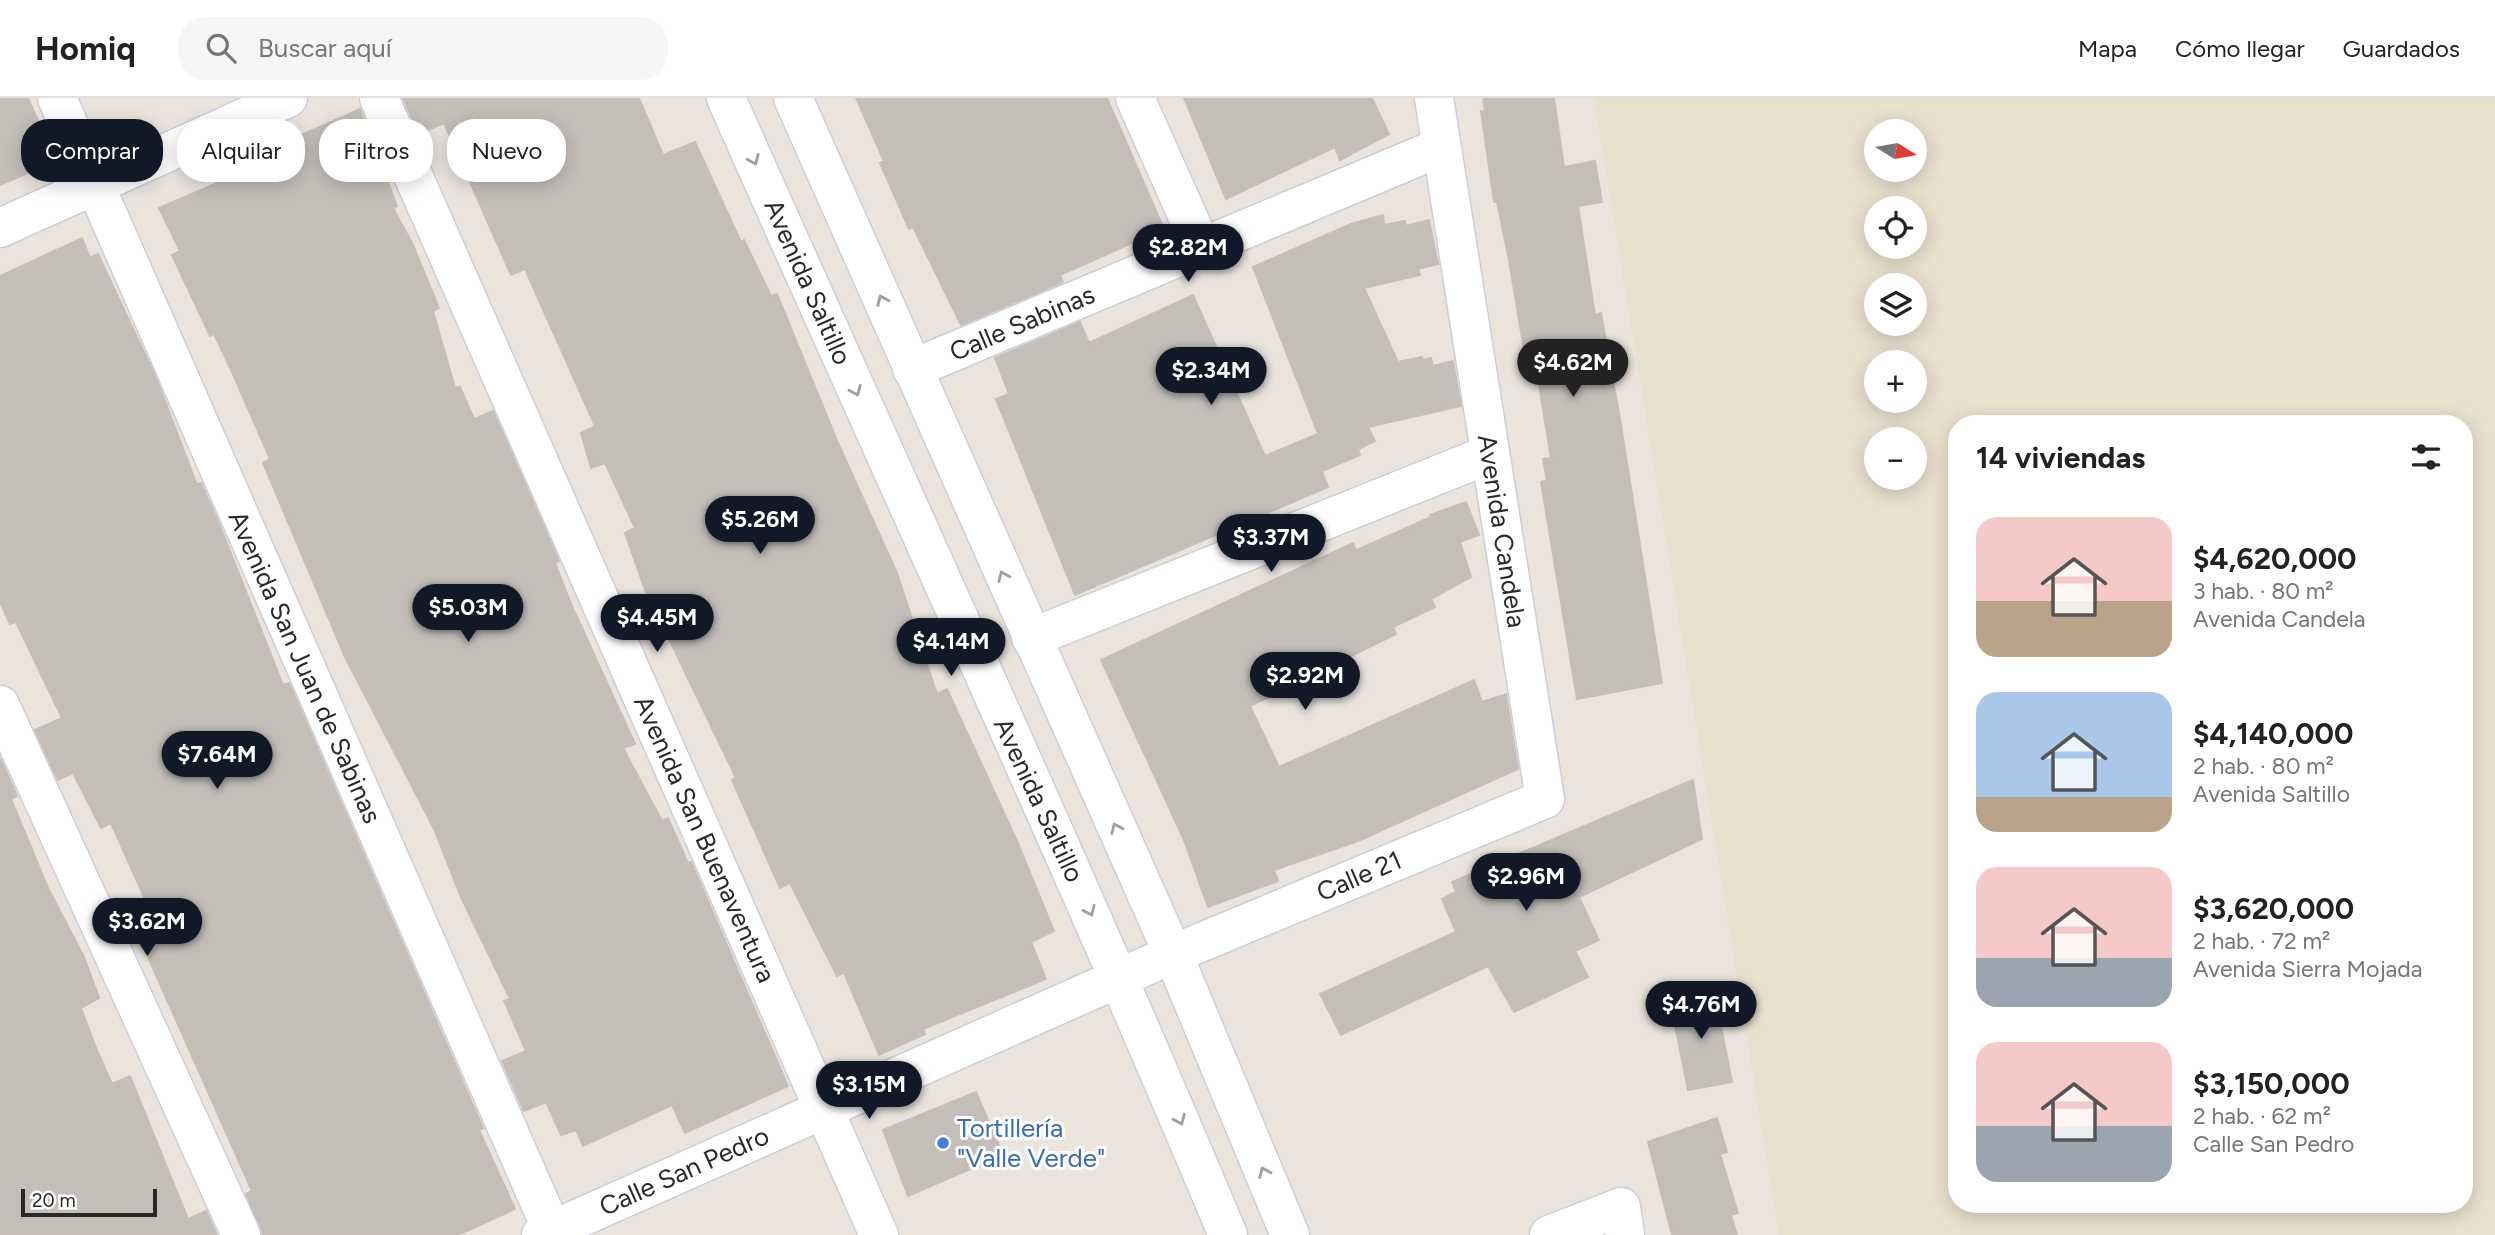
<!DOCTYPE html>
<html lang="es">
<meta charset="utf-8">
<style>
body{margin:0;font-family:Figtree,sans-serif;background:#f6f6f6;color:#222;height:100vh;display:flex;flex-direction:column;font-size:26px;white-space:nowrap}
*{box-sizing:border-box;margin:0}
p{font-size:23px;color:#767676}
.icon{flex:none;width:38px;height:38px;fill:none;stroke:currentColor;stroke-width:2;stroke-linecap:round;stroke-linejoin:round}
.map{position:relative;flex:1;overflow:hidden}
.side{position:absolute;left:1948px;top:317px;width:525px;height:798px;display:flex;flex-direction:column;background:#fff;border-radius:28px;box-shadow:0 4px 18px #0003}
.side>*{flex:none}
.guide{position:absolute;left:21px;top:21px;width:665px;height:63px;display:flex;gap:14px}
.needle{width:46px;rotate:101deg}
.fabs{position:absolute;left:1864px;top:21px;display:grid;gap:14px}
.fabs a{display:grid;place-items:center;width:63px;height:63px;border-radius:50%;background:#fff;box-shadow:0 4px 18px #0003;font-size:35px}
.scale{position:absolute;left:21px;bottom:18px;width:136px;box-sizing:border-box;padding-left:7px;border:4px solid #292929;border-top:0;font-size:19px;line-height:24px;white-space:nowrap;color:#292929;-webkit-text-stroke:5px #fff;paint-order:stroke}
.price{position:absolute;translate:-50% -60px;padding:0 16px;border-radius:24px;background:#111827;color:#fff;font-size:23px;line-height:46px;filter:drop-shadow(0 2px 4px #0008)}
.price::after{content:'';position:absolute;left:50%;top:42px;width:21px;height:16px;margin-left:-10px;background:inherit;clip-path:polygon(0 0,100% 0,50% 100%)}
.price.current{background:#222;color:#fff}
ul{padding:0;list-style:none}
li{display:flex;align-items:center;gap:21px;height:175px;padding:0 28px}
li span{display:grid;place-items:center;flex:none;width:196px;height:140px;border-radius:21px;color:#555}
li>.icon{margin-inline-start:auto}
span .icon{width:84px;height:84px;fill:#fffc;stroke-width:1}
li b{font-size:30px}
h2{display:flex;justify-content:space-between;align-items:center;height:84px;padding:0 28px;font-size:30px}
.pill{padding:0 24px;border-radius:28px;background:#fff;box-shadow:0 4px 18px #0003;font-size:24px;line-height:63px}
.pill.current{background:#111827;color:#fff}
header{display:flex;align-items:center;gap:42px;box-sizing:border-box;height:98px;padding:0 35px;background:#fff;border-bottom:2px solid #e0e0e0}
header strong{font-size:33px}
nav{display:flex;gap:38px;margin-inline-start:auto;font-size:24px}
.search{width:490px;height:63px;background:#f6f6f6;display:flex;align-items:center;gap:18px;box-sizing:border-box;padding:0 24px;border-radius:28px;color:#767676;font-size:26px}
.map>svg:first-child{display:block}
.education{fill:#eae0ce;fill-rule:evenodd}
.building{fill:#c3beb8;stroke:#c5bfb6;stroke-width:2}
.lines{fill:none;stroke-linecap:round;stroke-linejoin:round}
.minor-casing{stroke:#cbceda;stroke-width:41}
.tertiary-casing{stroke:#cbceda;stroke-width:41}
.minor{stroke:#fff;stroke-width:38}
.tertiary{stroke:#fff;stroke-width:38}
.oneway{stroke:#9f9f9f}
.shop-dot{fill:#3f7fe0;stroke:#fff;stroke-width:2.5}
.labels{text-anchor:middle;stroke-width:6;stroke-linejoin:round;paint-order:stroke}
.street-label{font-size:26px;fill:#292929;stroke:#fff}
.shop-label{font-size:26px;fill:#366cbe;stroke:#fff;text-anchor:start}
</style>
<header>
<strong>Homiq</strong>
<div class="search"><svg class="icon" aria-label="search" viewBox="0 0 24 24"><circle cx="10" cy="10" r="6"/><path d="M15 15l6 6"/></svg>Buscar aquí</div>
<nav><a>Mapa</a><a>Cómo llegar</a><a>Guardados</a></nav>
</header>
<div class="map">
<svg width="2495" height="1137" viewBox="0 0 2495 1137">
<rect width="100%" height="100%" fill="#eae4dd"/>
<path class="education" d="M 1594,0 L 2495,0 L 2495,1137 L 1779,1137 ZM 1876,33 L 1914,33 L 1914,72 L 1876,72 ZM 1876,110 L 1914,110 L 1914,149 L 1876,149 ZM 1876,187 L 1914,187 L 1914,226 L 1876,226 ZM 1876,264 L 1914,264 L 1914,303 L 1876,303 ZM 1956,326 L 2464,326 L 2464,1106 L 1956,1106 ZM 1876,341 L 1914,341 L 1914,380 L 1876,380 Z"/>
<path class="building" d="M 0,0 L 28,0 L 56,63 L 0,87 Z
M 403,0 L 639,0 L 663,57 L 695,44 L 741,144 L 744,142 L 771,198 L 777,196 L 838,345 L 897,475 L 937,596 L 947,591 L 1017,743 L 1054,833 L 1031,844 L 1046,881 L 923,931 L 925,936 L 879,957 L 844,875 L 837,878 L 790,785 L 780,790 L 732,682 L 736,680 L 644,489 L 625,435 L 635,430 L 605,365 L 591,370 L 581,335 L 595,328 L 525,171 L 511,177 L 444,25 L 419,36 Z
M 856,0 L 1107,0 L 1164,131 L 1060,177 L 1063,184 L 961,227 L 913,129 L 909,131 L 880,65 L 884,63 Z
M 1184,0 L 1372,0 L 1389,36 L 1340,62 L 1335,49 L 1226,101 Z
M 1483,0 L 1554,0 L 1564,69 L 1595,63 L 1602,104 L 1578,108 L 1595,217 L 1601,215 L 1620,321 L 1662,585 L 1577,601 L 1541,384 L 1547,382 L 1543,361 L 1551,360 L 1538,281 L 1529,282 L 1509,162 L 1497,104 L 1494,104 L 1481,13 L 1485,13 Z
M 360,11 L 397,108 L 393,110 L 413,147 L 439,210 L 433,213 L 455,290 L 460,289 L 474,321 L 493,313 L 559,463 L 555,465 L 572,508 L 635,646 L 623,650 L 662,723 L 668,720 L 688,765 L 691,764 L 788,988 L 685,1035 L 672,1007 L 583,1048 L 576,1032 L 561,1037 L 546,1004 L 524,1013 L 502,963 L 526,953 L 504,903 L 510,901 L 461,799 L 434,731 L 345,559 L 263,365 L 270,361 L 232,274 L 214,236 L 210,238 L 172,157 L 180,153 L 159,110 L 263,65 L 258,56 Z
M 1383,117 L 1384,127 L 1405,123 L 1406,128 L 1429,122 L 1438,166 L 1418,171 L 1420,177 L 1364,190 L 1398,264 L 1422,259 L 1423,262 L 1431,260 L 1433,268 L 1453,263 L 1461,308 L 1368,329 L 1375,343 L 1358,351 L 1360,357 L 1322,373 L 1328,389 L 1075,497 L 996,301 L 1009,296 L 995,260 L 1080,224 L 1089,245 L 1193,197 L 1265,358 L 1318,336 L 1253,169 L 1351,126 Z
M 82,140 L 90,160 L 98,156 L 157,282 L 197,387 L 201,385 L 218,423 L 283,587 L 289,585 L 483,1030 L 479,1032 L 515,1111 L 458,1137 L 263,1137 L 246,1096 L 252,1093 L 135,830 L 154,821 L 111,725 L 101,730 L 73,675 L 58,682 L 35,632 L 62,620 L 16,524 L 10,526 L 0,504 L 0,178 Z
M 1466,404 L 1479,437 L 1460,444 L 1471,479 L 1431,501 L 1435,509 L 1393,529 L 1396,536 L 1250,608 L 1279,669 L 1474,582 L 1482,604 L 1506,596 L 1518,671 L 1358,743 L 1274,772 L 1278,783 L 1208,809 L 1184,742 L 1101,562 L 1353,445 L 1356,452 L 1359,451 L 1431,419 L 1430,417 Z
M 0,660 L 17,698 L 11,701 L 48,790 L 84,859 L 99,900 L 81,910 L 96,950 L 112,986 L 130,978 L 188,1121 L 206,1113 L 217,1137 L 0,1137 Z
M 1693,682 L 1702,741 L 1579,799 L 1599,842 L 1575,853 L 1588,879 L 1514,914 L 1488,868 L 1341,937 L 1320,896 L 1456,834 L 1442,801 L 1456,794 L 1452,784 Z
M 1714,893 L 1732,984 L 1688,992 L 1670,902 Z
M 976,994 L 1003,1057 L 908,1098 L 883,1032 Z
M 1717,1020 L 1727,1054 L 1720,1056 L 1738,1115 L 1731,1117 L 1737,1137 L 1672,1137 L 1648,1044 Z"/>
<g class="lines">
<defs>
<path id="minor" d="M 57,0 L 554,1137
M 379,0 L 879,1137
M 1135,0 L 1201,148
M 912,271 L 1441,49
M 1031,540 L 1490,356
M 0,607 L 241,1137
M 541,1137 L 1173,856 L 1545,701 L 1434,0
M 1549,1137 L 1621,1109 L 1625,1137"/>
<path id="tertiary" d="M 726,0 C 894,379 1068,755 1228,1137
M 793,0 L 1173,856 L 1290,1137
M 0,130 L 288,0"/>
</defs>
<use href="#minor" class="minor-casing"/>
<use href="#tertiary" class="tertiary-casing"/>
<use href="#minor" class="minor"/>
<use href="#tertiary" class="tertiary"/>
</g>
<defs><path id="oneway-chevron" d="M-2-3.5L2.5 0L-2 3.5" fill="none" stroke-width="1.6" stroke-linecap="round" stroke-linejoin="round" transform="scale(1.75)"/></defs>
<g class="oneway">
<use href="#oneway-chevron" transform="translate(754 62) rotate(66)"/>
<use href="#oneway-chevron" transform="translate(882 202) rotate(-114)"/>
<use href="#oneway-chevron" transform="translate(856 293) rotate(66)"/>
<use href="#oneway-chevron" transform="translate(1003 478) rotate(-114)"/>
<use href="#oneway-chevron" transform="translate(1116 730) rotate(-114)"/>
<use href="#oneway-chevron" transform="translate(1090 813) rotate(65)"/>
<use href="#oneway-chevron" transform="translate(1180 1022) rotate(67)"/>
<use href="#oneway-chevron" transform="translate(1264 1074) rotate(-113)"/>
</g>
<circle class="shop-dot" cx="943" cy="1045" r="7"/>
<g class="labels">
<g class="street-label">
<text transform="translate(808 184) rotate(66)" y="9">Avenida Saltillo</text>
<text transform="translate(1022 225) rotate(-23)" y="9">Calle Sabinas</text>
<text transform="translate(1502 433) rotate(81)" y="9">Avenida Candela</text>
<text transform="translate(305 569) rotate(66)" y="9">Avenida San Juan de Sabinas</text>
<text transform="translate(1039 702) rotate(65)" y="9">Avenida Saltillo</text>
<text transform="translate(705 741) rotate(66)" y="9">Avenida San Buenaventura</text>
<text transform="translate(1359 778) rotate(-23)" y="9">Calle 21</text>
<text transform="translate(684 1073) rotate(-24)" y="9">Calle San Pedro</text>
</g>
<g class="shop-label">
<text x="957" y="1039">Tortillería<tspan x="957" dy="30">"Valle Verde"</tspan></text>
</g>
</g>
</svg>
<div class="fabs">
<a><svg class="needle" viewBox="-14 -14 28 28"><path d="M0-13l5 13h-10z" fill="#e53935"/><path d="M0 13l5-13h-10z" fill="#767676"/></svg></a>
<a><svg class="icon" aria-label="locate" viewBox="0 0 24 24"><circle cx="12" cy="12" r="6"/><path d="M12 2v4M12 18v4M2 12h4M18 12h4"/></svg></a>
<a><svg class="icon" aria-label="layers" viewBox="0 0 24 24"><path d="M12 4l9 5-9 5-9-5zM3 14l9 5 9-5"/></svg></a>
<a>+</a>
<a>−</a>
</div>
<div class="scale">20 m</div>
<b class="price" style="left:1188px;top:186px">$2.82M</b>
<b class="price current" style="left:1573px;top:301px">$4.62M</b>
<b class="price" style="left:1211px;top:309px">$2.34M</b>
<b class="price" style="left:760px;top:458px">$5.26M</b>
<b class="price" style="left:1271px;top:476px">$3.37M</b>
<b class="price" style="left:468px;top:546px">$5.03M</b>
<b class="price" style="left:657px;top:556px">$4.45M</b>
<b class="price" style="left:951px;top:580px">$4.14M</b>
<b class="price" style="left:1305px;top:614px">$2.92M</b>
<b class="price" style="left:217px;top:693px">$7.64M</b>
<b class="price" style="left:1526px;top:815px">$2.96M</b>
<b class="price" style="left:147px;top:860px">$3.62M</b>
<b class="price" style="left:1701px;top:943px">$4.76M</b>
<b class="price" style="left:869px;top:1023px">$3.15M</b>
<div class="guide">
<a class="pill current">Comprar</a>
<a class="pill">Alquilar</a>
<a class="pill">Filtros</a>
<a class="pill">Nuevo</a>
</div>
<section class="side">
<h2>14 viviendas<svg class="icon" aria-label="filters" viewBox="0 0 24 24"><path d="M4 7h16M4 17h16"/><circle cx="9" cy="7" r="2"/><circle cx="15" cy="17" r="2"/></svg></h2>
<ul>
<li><span style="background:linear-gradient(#f6c9c9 60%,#b9a48a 0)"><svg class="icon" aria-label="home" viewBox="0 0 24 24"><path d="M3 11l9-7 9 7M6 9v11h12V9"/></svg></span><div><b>$4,620,000</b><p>3 hab. · 80 m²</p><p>Avenida Candela</p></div></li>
<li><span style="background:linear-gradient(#a9c7e8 75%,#b9a48a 0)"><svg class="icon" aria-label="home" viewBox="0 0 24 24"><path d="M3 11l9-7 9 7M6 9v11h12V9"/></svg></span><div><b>$4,140,000</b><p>2 hab. · 80 m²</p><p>Avenida Saltillo</p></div></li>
<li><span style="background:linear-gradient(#f6c9c9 65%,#9aa5b1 0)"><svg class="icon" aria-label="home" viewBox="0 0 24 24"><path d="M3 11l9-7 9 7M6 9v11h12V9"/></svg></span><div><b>$3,620,000</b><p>2 hab. · 72 m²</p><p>Avenida Sierra Mojada</p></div></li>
<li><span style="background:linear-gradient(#f6c9c9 60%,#9aa5b1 0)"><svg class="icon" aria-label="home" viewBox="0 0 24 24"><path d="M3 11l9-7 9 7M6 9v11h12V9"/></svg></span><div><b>$3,150,000</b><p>2 hab. · 62 m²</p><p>Calle San Pedro</p></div></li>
</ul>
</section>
</div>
